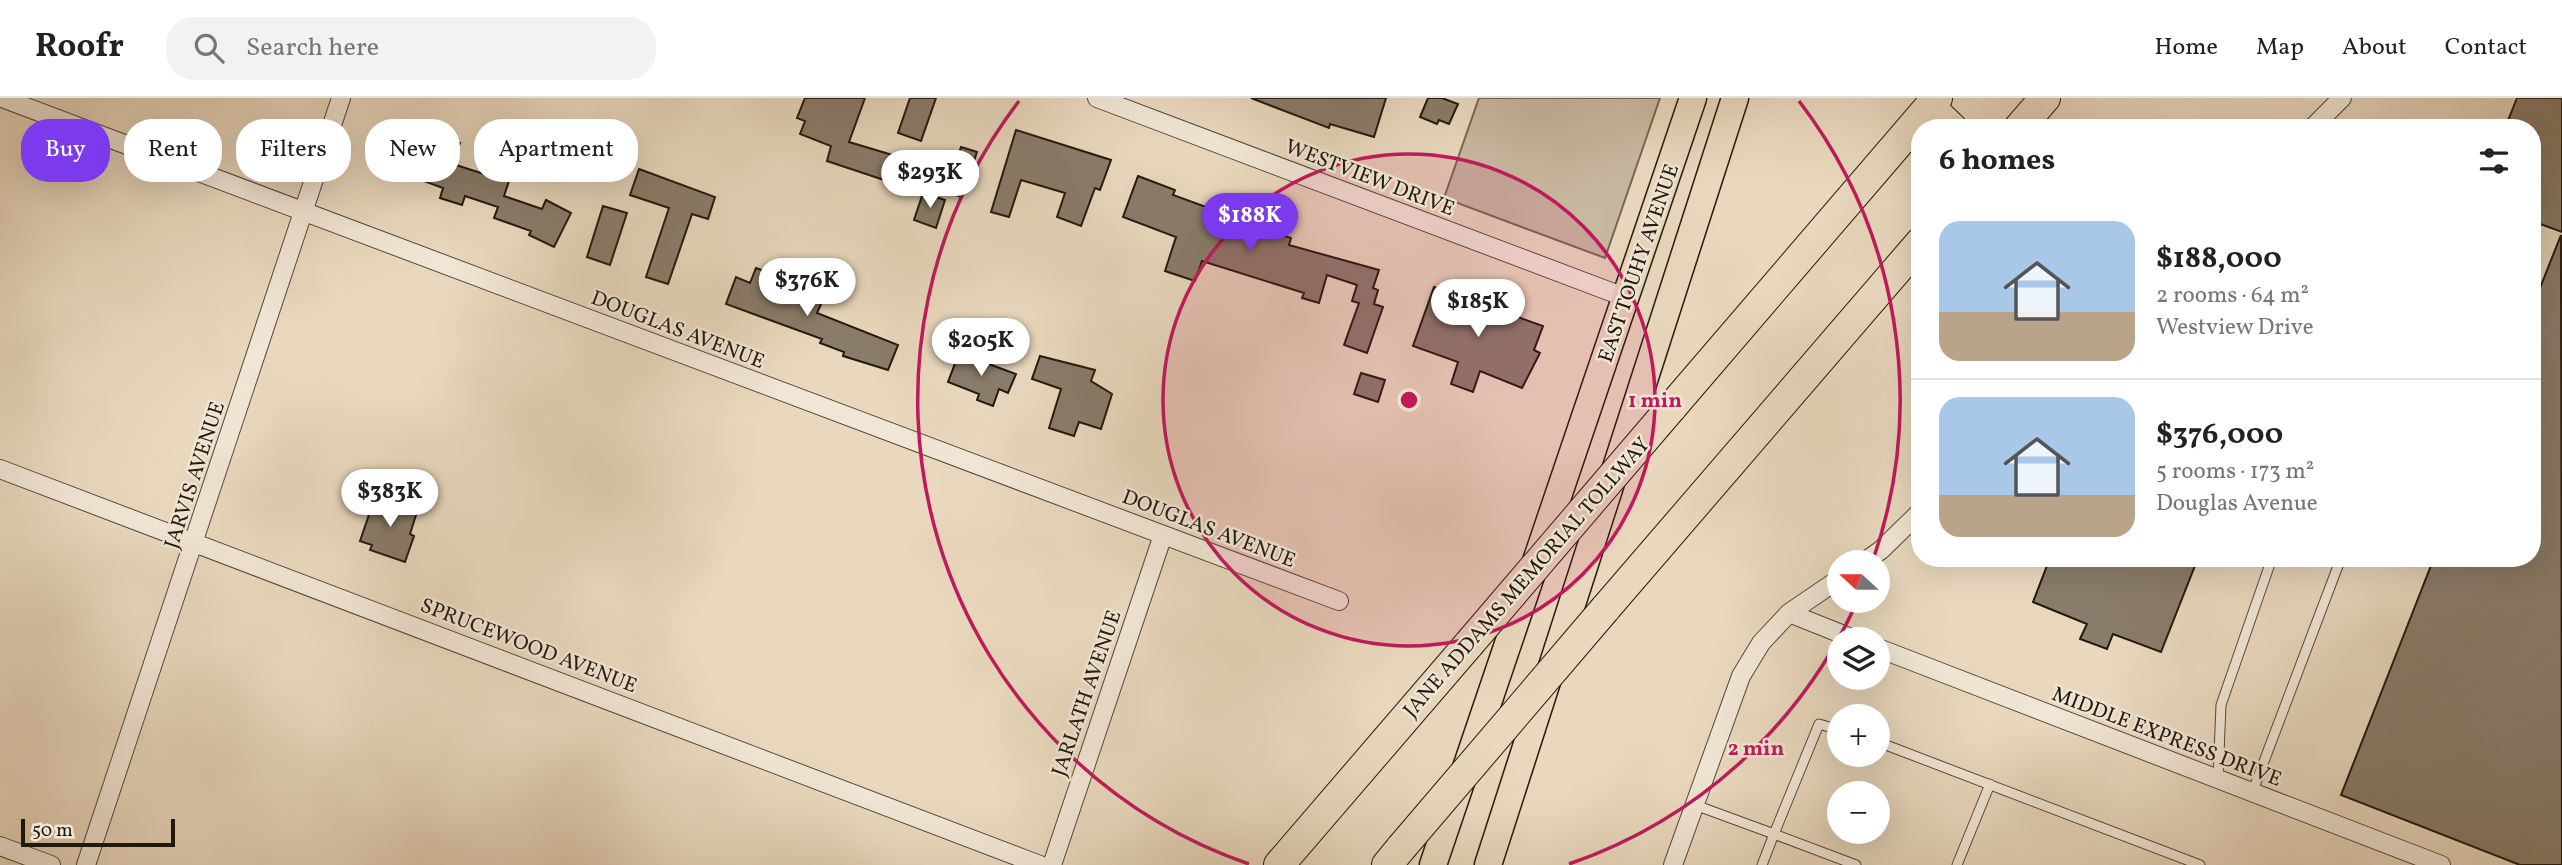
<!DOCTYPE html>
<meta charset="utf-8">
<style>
body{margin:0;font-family:Vollkorn,serif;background:#f2f2f2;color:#222;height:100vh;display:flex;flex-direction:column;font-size:26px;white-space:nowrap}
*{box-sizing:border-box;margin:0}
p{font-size:23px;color:#767676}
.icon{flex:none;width:38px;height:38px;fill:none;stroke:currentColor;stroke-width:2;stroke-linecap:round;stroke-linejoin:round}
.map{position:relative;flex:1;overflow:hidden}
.drawer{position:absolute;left:1911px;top:21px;width:630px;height:448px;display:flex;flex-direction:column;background:#fff;border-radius:28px;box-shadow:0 7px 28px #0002}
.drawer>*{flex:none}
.top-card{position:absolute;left:21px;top:21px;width:665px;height:63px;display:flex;gap:14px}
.needle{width:46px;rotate:291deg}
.fabs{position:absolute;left:1827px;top:452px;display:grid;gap:14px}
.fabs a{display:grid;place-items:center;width:63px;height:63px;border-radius:50%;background:#fff;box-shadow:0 7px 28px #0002;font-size:35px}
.scale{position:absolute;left:21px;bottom:18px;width:154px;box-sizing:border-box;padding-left:7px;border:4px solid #22190e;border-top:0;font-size:19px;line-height:24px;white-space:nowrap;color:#22190e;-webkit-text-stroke:5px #f1e6d5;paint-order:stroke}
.price{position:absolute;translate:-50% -60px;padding:0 16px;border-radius:24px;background:#fff;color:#222;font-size:23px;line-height:46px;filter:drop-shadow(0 2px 4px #0008)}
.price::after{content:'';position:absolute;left:50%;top:42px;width:21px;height:16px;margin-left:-10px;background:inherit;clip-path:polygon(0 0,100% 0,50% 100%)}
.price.selected{background:#7c3aed;color:#fff}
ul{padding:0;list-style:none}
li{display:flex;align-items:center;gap:21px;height:175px;padding:0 28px}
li+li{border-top:2px solid #e0e0e0}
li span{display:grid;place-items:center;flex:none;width:196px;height:140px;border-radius:21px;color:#555}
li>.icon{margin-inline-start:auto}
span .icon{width:84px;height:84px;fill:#fffc;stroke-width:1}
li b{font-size:30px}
h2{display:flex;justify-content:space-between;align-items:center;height:84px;padding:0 28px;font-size:30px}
.chip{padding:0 24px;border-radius:28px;background:#fff;box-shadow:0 7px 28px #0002;font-size:24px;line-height:63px}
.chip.selected{background:#7c3aed;color:#fff}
header{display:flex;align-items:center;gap:42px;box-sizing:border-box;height:98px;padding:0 35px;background:#fff;border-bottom:2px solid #e0e0e0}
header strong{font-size:33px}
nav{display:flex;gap:38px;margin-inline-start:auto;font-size:24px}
.search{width:490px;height:63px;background:#f2f2f2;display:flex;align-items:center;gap:18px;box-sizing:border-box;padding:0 24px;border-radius:28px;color:#767676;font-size:26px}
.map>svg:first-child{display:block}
.green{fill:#c7b8a0;stroke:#746857;stroke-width:2}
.building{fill:#897c6a;stroke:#22190e;stroke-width:2}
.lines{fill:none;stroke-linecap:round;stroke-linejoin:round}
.lane-casing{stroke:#54493a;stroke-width:11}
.street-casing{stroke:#54493a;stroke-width:20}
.primary-casing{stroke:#22190e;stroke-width:29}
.highway-casing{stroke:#22190e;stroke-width:32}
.lane{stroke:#f1e6d5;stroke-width:9}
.street{stroke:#f1e6d5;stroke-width:18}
.primary{stroke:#e9d8be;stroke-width:26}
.highway{stroke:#e9d8be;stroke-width:30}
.highway-bridge-casing{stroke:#22190e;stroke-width:32;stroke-linecap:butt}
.highway-bridge{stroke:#e9d8be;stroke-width:30}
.ring{fill:none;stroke:#c2185b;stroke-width:3.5}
.labels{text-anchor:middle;stroke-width:5;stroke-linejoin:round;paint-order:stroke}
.street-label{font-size:21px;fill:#22190e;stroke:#f1e6d5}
.centre{fill:#c2185b;stroke:#f1e6d5;stroke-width:3.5}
.ring-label{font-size:21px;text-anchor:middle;font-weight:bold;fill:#c2185b;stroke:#f1e6d5;stroke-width:5;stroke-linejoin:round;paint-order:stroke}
</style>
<header>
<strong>Roofr</strong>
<div class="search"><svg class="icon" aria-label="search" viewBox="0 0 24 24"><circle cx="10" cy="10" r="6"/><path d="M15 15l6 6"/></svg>Search here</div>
<nav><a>Home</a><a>Map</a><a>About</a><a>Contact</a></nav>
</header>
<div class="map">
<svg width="2562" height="767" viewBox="0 0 2562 767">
<rect width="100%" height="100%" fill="#e9d8be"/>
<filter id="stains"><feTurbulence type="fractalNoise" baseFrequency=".00286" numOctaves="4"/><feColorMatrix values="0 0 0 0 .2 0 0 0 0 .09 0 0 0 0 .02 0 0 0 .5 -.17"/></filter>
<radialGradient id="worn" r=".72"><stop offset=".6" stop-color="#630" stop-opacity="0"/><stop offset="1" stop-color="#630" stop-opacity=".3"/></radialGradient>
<path class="green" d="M 1479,0 L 1660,0 L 1605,160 L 1444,100 Z"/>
<path class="building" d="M 805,0 L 865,0 L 849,44 L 899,59 L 890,84 L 827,63 L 831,48 L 800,36 L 805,23 L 797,20 Z
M 910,0 L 936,0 L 921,43 L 898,35 Z
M 1251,0 L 1386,0 L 1374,39 L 1330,26 L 1329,30 Z
M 1428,0 L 1442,0 L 1458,6 L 1449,26 L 1439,22 L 1437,26 L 1420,19 Z
M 2517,0 L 2562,0 L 2562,134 L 2532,123 L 2532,30 L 2505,30 Z
M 1016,32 L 1111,62 L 1100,92 L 1095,90 L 1081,128 L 1057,119 L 1065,95 L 1021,82 L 1009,119 L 991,114 Z
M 375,35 L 430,54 L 436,37 L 460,45 L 453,66 L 484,76 L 491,57 L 515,65 L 504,98 L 542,111 L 546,102 L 571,115 L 554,149 L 529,137 L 531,133 L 494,120 L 498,109 L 465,98 L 462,107 L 440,100 L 443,90 L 421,82 L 423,76 L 388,64 L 386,69 L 367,62 Z
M 961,49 L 977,54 L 962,99 L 946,94 Z
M 639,71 L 715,99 L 708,121 L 692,116 L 668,186 L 646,179 L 669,110 L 630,97 Z
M 1138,78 L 1175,92 L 1173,97 L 1291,140 L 1289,147 L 1379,172 L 1373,190 L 1378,192 L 1374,206 L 1383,209 L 1367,255 L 1344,247 L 1359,205 L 1352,203 L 1357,187 L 1327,177 L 1319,205 L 1302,200 L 1304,195 L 1202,163 L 1195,183 L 1165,173 L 1176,139 L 1123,119 Z
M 923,95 L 945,102 L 936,130 L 914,122 Z
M 603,108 L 627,115 L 610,167 L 587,159 Z
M 2561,137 L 2562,767 L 2520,767 L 2341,697 L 2434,460 L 2532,460 L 2532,210 Z
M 756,170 L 789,182 L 785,192 L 821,206 L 817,215 L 898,247 L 888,272 L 843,258 L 844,254 L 820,245 L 822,241 L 726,206 L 736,179 L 750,185 Z
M 1434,189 L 1513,214 L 1512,217 L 1543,228 L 1534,252 L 1540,255 L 1522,290 L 1480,273 L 1473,294 L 1451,286 L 1458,264 L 1413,248 Z
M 959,255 L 1016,276 L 1008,295 L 999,291 L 993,308 L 977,302 L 979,296 L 948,284 Z
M 1040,258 L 1095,272 L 1091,283 L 1112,296 L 1101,331 L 1079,324 L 1074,338 L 1049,330 L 1061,291 L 1032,281 Z
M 1361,275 L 1385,282 L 1378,304 L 1354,296 Z
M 375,399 L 413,410 L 416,417 L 410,436 L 414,438 L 405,464 L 370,452 L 372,447 L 360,443 Z
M 2050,460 L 2198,460 L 2161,554 L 2113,536 L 2107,551 L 2080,541 L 2087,526 L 2033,504 Z"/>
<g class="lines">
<defs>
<path id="lane" d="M 1878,644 L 2200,767
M 2218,681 L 2221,607 L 2272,460
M 2252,695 L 2341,460
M 1695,707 L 1774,736 L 1819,626 L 1839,632
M 1762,767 L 1774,736 L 1856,767
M 1957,767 L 1990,686"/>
<path id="street" d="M 2,0 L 1339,503
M 1097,0 L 1627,200
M 2312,30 L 2342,0
M 0,371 L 1040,767
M 1864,464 L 1881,452 L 1920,414
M 1789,515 L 1854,541
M 1878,550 L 2441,767
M 0,748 L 51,767
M 86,767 L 341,0
M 1052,767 L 1163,437
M 1673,767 L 1741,578 L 1761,545 L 1789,515 L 1839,481"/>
<path id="primary" d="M 1433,767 L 1693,0
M 1488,767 L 1735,0"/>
<path id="highway" d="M 1930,9 L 1952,30
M 2019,30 L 2045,0
M 1671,310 L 1937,0
M 1605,511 L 1920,145
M 1279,767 L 1469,546
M 1387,767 L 1401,750"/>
</defs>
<use href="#lane" class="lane-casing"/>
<use href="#street" class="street-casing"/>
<use href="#primary" class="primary-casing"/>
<use href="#highway" class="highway-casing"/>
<use href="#lane" class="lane"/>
<use href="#street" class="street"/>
<use href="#primary" class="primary"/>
<use href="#highway" class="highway"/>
<defs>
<path id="highway-bridge" d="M 1469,546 L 1671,310
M 1401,750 L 1605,511"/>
</defs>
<use href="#highway-bridge" class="highway-bridge-casing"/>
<use href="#highway-bridge" class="highway-bridge"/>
</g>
<circle cx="1409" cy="302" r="246" fill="#c2185b" fill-opacity=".12"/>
<g class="ring">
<circle cx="1409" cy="302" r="246"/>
<path d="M1856 506A491 491 0 0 1 1569 766M1249 766A491 491 0 0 1 1019 3M1799 3A491 491 0 0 1 1873 462"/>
</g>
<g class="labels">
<g class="street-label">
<text transform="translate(1370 79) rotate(21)" y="7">WESTVIEW DRIVE</text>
<text transform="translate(1638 165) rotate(-71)" y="7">EAST TOUHY AVENUE</text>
<text transform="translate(678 231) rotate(21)" y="7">DOUGLAS AVENUE</text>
<text transform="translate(194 377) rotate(-72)" y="7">JARVIS AVENUE</text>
<text transform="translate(1209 430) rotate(21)" y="7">DOUGLAS AVENUE</text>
<text transform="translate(1526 479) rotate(-49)" y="7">JANE ADDAMS MEMORIAL TOLLWAY</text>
<text transform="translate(529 547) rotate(21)" y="7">SPRUCEWOOD AVENUE</text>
<text transform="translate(1086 595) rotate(-71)" y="7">JARLATH AVENUE</text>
<text transform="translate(2167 638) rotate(21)" y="7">MIDDLE EXPRESS DRIVE</text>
</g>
</g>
<circle cx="1409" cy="302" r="10" class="centre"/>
<g class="ring-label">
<text x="1655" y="309">1 min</text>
<text x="1756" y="657">2 min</text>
</g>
<rect width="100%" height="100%" filter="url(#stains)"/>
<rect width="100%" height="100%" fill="url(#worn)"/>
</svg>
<div class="fabs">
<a><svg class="needle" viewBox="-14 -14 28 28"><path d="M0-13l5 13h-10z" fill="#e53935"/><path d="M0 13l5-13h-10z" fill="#767676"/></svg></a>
<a><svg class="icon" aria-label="layers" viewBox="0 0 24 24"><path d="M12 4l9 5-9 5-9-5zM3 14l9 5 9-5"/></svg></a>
<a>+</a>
<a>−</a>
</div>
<div class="scale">50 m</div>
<b class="price" style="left:930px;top:112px">$293K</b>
<b class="price selected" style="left:1250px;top:155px">$188K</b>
<b class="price" style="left:807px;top:220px">$376K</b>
<b class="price" style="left:1478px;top:241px">$185K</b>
<b class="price" style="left:981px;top:280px">$205K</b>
<b class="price" style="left:390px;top:431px">$383K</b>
<div class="top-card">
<a class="chip selected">Buy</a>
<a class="chip">Rent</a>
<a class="chip">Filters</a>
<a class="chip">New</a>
<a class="chip">Apartment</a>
</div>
<section class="drawer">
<h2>6 homes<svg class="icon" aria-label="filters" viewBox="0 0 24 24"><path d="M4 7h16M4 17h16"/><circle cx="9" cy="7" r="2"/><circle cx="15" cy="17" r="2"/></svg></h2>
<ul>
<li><span style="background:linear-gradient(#a9c7e8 65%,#b9a48a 0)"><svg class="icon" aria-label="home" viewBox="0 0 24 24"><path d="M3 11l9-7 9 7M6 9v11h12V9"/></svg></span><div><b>$188,000</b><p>2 rooms · 64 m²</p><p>Westview Drive</p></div></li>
<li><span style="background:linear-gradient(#a9c7e8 70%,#b9a48a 0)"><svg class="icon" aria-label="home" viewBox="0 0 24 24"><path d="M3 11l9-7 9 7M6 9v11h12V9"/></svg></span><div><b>$376,000</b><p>5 rooms · 173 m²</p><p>Douglas Avenue</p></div></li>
</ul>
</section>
</div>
